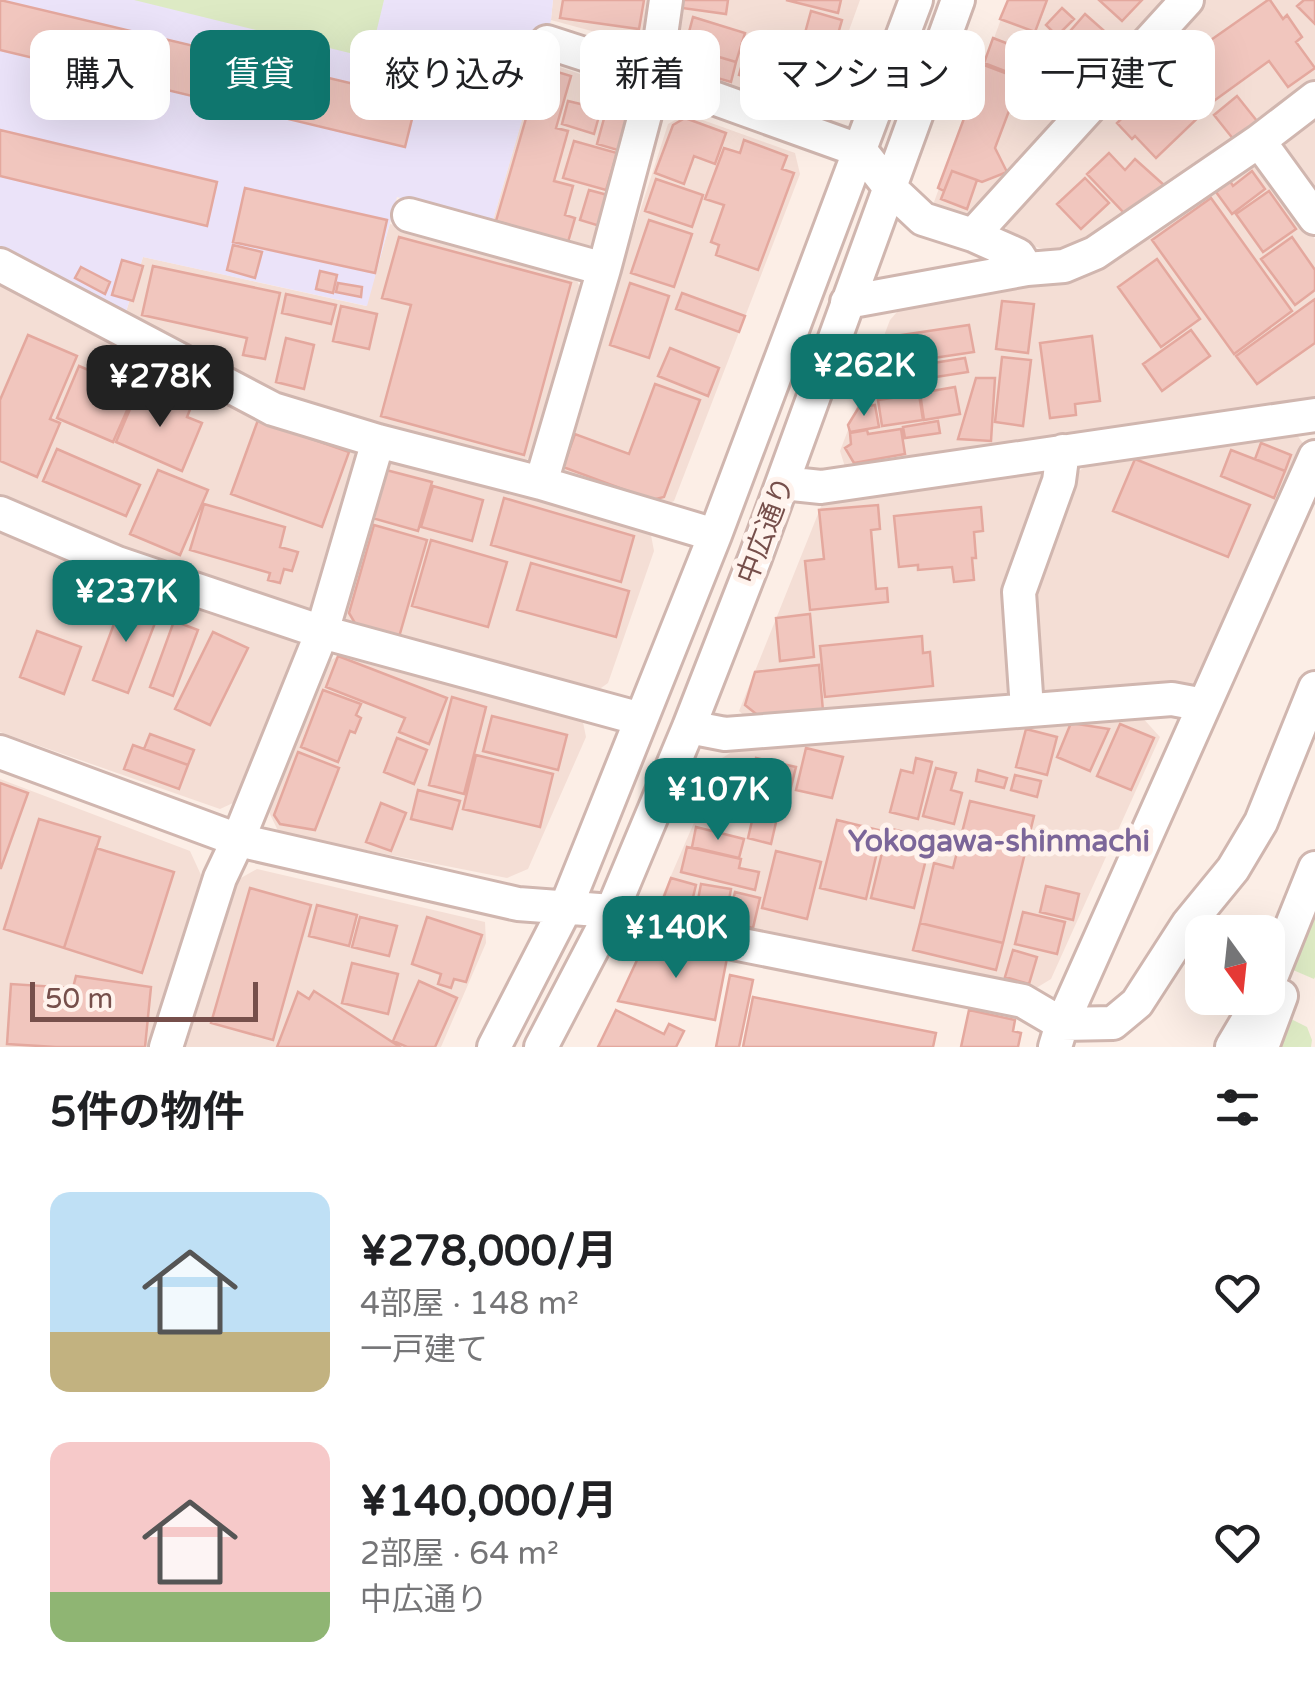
<!DOCTYPE html>
<html lang="ja">
<meta charset="utf-8">
<style>
body{margin:0;font-family:"Varela Round","Noto Sans JP",sans-serif;background:#f2f2f2;color:#202124;height:100vh;display:flex;flex-direction:column;font-size:38px;white-space:nowrap}
*{box-sizing:border-box;margin:0}
p{font-size:32px;color:#757577}
.icon{flex:none;width:55px;height:55px;fill:none;stroke:currentColor;stroke-width:2;stroke-linecap:round;stroke-linejoin:round}
.map{position:relative;height:1047px;overflow:hidden}
.details{display:flex;flex-direction:column;background:#fff;flex:1}
.details>*{flex:none}
.top-card{position:absolute;left:30px;top:30px;width:1255px;height:90px;display:flex;gap:20px}
.needle{width:65px;rotate:165deg}
.buttons{position:absolute;left:1185px;top:915px;display:grid;gap:20px}
.buttons a{display:grid;place-items:center;width:100px;height:100px;border-radius:20px;background:#fff;box-shadow:0 10px 40px #0002;font-size:50px}
.scale{position:absolute;left:30px;bottom:25px;width:228px;box-sizing:border-box;padding-left:10px;border:5px solid #764f4b;border-top:0;font-size:28px;line-height:35px;white-space:nowrap;color:#764f4b;-webkit-text-stroke:8px #fff3ed;paint-order:stroke}
.price{position:absolute;translate:-50% -85px;padding:0 22px;border-radius:20px;background:#0f766e;color:#fff;font-size:32px;line-height:65px;filter:drop-shadow(0 2px 5px #0008)}
.price::after{content:'';position:absolute;left:50%;top:60px;width:30px;height:22px;margin-left:-15px;background:inherit;clip-path:polygon(0 0,100% 0,50% 100%)}
.price.on{background:#222;color:#fff}
ul{padding:0;list-style:none}
li{display:flex;align-items:center;gap:30px;height:250px;padding:0 50px}
li span{display:grid;place-items:center;flex:none;width:280px;height:200px;border-radius:20px;color:#555}
li>.icon{margin-inline-start:auto}
span .icon{width:120px;height:120px;fill:#fffc;stroke-width:1}
li b{font-size:42px}
h2{display:flex;justify-content:space-between;align-items:center;height:120px;padding:0 50px;font-size:42px}
.chip{padding:0 35px;border-radius:20px;background:#fff;box-shadow:0 10px 40px #0002;font-size:35px;line-height:90px}
.chip.on{background:#0f766e;color:#fff}
.map>svg:first-child{display:block}
.residential{fill:#f4ded5}
.education{fill:#ebe3f9}
.green{fill:#ddeac4}
.building{fill:#f1c6be;stroke:#e4a89e;stroke-width:2.5}
.lines{fill:none;stroke-linecap:round;stroke-linejoin:round}
.minor-casing{stroke:#d0b6af;stroke-width:38}
.minor{stroke:#fff;stroke-width:32}
.labels{text-anchor:middle;stroke-width:10;stroke-linejoin:round;paint-order:stroke}
.street-label{font-size:28px;fill:#764f4b;stroke:#fff3ed}
.neighbourhood-label{font-size:30px;font-weight:bold;fill:#7b6699;stroke:#fff3ed}
</style>
<div class="map">
<svg width="1315" height="1047" viewBox="0 0 1315 1047">
<rect width="100%" height="100%" fill="#fceee6"/>
<path class="residential" d="M 553,0 L 651,0 L 646,34 L 632,42 L 551,20 Z
M 681,0 L 860,0 L 822,105 L 807,113 L 682,71 L 674,50 Z
M 1008,0 L 1171,0 L 976,215 L 964,219 L 940,214 L 934,202 Z
M 1202,0 L 1315,0 L 1315,84 L 1079,250 L 1062,253 L 1031,246 L 1009,235 L 1003,220 Z
M 539,60 L 630,91 L 636,103 L 596,243 L 579,249 L 492,224 Z
M 1315,111 L 1315,194 L 1284,150 L 1289,132 Z
M 686,114 L 795,153 L 800,174 L 674,501 L 659,508 L 569,480 L 560,461 L 668,124 Z
M 1243,163 L 1262,167 L 1315,239 L 1315,402 L 846,470 L 840,451 L 890,320 L 904,304 L 1061,278 Z
M 390,224 L 575,276 L 582,292 L 534,456 L 520,463 L 268,390 L 126,312 L 143,257 L 366,306 Z
M 0,279 L 353,448 L 360,463 L 318,608 L 303,615 L 0,505 Z
M 1294,431 L 1305,446 L 1202,677 L 1190,688 L 1054,700 L 1037,685 L 1029,591 L 1077,473 L 1094,459 Z
M 398,459 L 651,535 L 654,551 L 608,683 L 591,695 L 349,630 L 340,612 L 380,467 Z
M 1033,465 L 1046,482 L 1015,686 L 1003,700 L 750,721 L 739,711 L 824,499 Z
M 0,530 L 105,576 L 163,595 L 289,629 L 298,647 L 233,803 L 220,809 L 0,732 Z
M 344,652 L 582,717 L 586,737 L 528,869 L 507,878 L 279,833 L 269,812 L 328,662 Z
M 1140,715 L 1160,737 L 1051,979 L 1033,990 L 668,921 L 660,901 L 722,758 L 740,747 Z
M 0,779 L 190,851 L 201,875 L 152,1047 L 0,1047 Z
M 257,869 L 485,922 L 486,943 L 441,1047 L 186,1047 L 239,879 Z"/>
<path class="education" d="M 0,0 L 553,0 L 551,20 L 492,224 L 397,197 L 367,306 L 143,257 L 126,312 L 0,247 Z"/>
<path class="green" d="M 134,0 L 384,0 L 370,58 Z
M 1315,894 L 1315,977 L 1314,979 L 1293,970 L 1292,949 Z
M 1285,1016 L 1307,1027 L 1312,1040 L 1311,1047 L 1269,1047 Z"/>
<path class="building" d="M 0,0 L 417,99 L 405,147 L 0,50 Z
M 563,0 L 644,0 L 639,29 L 560,18 Z
M 683,0 L 728,0 L 726,14 L 682,8 Z
M 786,0 L 841,0 L 838,13 Z
M 1008,0 L 1047,0 L 1035,32 L 1000,19 Z
M 1099,0 L 1142,0 L 1122,21 Z
M 1268,0 L 1270,0 L 1283,19 L 1287,15 L 1302,37 L 1296,42 L 1315,68 L 1288,87 L 1269,61 L 1211,103 L 1201,89 L 1213,81 L 1196,56 L 1211,46 L 1208,42 Z
M 1304,0 L 1315,0 L 1315,24 L 1297,6 Z
M 1062,8 L 1074,19 L 1057,36 L 1046,25 Z
M 811,11 L 842,20 L 820,96 L 790,88 Z
M 1085,14 L 1119,44 L 1099,67 L 1065,37 Z
M 693,17 L 745,33 L 736,62 L 685,47 Z
M 993,38 L 1027,51 L 1018,76 L 984,63 Z
M 749,39 L 772,45 L 762,82 L 739,75 Z
M 692,49 L 736,62 L 731,82 L 686,69 Z
M 984,65 L 1021,79 L 995,148 L 1007,172 L 982,182 L 952,171 L 944,191 L 938,188 Z
M 541,67 L 571,76 L 556,128 L 568,131 L 554,181 L 573,186 L 565,215 L 575,218 L 568,242 L 496,221 Z
M 1169,72 L 1206,110 L 1156,158 L 1135,136 L 1132,139 L 1117,123 Z
M 607,87 L 629,93 L 633,108 L 621,151 L 597,144 L 608,104 L 602,102 Z
M 1237,96 L 1257,121 L 1234,140 L 1214,115 Z
M 568,101 L 601,109 L 594,134 L 562,124 Z
M 685,118 L 726,133 L 715,164 L 694,156 L 684,184 L 655,173 L 673,125 Z
M 0,130 L 217,182 L 207,226 L 0,176 Z
M 744,140 L 787,156 L 782,169 L 794,173 L 758,270 L 716,255 L 719,245 L 711,242 L 724,205 L 705,199 L 724,148 L 740,153 Z
M 574,141 L 617,153 L 606,190 L 563,178 Z
M 1109,153 L 1125,170 L 1135,159 L 1165,186 L 1126,215 L 1087,174 Z
M 952,171 L 977,180 L 967,209 L 941,199 Z
M 1252,171 L 1265,189 L 1232,214 L 1216,192 L 1230,181 L 1233,186 Z
M 1085,178 L 1109,203 L 1081,229 L 1057,204 Z
M 656,179 L 703,195 L 692,227 L 645,211 Z
M 245,188 L 387,220 L 375,273 L 233,242 Z
M 589,190 L 611,196 L 603,227 L 580,220 Z
M 1269,191 L 1296,229 L 1263,252 L 1236,214 Z
M 1211,198 L 1292,311 L 1234,354 L 1152,240 Z
M 649,220 L 692,234 L 674,287 L 631,273 Z
M 399,237 L 571,283 L 524,455 L 381,416 L 411,305 L 382,298 Z
M 1292,237 L 1315,270 L 1315,290 L 1295,305 L 1261,259 Z
M 233,245 L 262,252 L 255,278 L 227,270 Z
M 1157,259 L 1200,319 L 1161,347 L 1118,287 Z
M 122,260 L 143,266 L 133,301 L 112,295 Z
M 153,266 L 280,293 L 265,359 L 243,355 L 247,338 L 142,315 Z
M 81,267 L 110,282 L 105,294 L 75,278 Z
M 320,271 L 337,275 L 333,293 L 316,289 Z
M 338,283 L 362,287 L 361,297 L 336,292 Z
M 630,283 L 669,296 L 649,358 L 610,345 Z
M 682,293 L 745,316 L 739,332 L 676,309 Z
M 286,294 L 336,305 L 331,324 L 282,313 Z
M 1315,299 L 1315,343 L 1257,384 L 1236,356 Z
M 1002,301 L 1034,304 L 1028,353 L 996,349 Z
M 341,306 L 377,314 L 369,349 L 333,341 Z
M 969,325 L 974,352 L 893,364 L 888,337 Z
M 1191,330 L 1210,356 L 1162,391 L 1143,364 Z
M 28,335 L 77,356 L 50,419 L 60,423 L 37,477 L 0,461 L 0,400 Z
M 1092,336 L 1100,401 L 1075,404 L 1076,415 L 1050,418 L 1040,343 Z
M 286,338 L 314,345 L 304,389 L 276,382 Z
M 670,348 L 719,368 L 708,396 L 658,376 Z
M 1002,357 L 1031,360 L 1023,426 L 995,422 Z
M 965,358 L 968,372 L 878,386 L 876,372 Z
M 79,366 L 136,390 L 113,442 L 57,418 Z
M 976,378 L 995,378 L 991,441 L 958,439 Z
M 655,384 L 700,400 L 664,497 L 652,500 L 563,467 L 575,434 L 629,454 Z
M 955,387 L 960,414 L 924,420 L 920,393 Z
M 153,390 L 191,407 L 187,417 L 202,423 L 182,471 L 116,442 L 136,395 L 149,400 Z
M 919,394 L 923,420 L 882,426 L 878,400 Z
M 875,405 L 879,427 L 850,432 L 848,425 L 859,407 Z
M 258,420 L 349,452 L 322,527 L 231,494 Z
M 938,421 L 940,433 L 905,438 L 903,427 Z
M 901,429 L 905,454 L 854,463 L 845,448 L 851,444 L 850,433 L 867,430 L 868,434 Z
M 1261,443 L 1291,455 L 1285,471 L 1255,459 Z
M 57,449 L 140,485 L 126,516 L 43,481 Z
M 1231,450 L 1285,471 L 1274,498 L 1221,476 Z
M 1135,459 L 1250,505 L 1228,557 L 1113,511 Z
M 158,470 L 208,490 L 180,555 L 130,534 Z
M 386,470 L 432,482 L 418,531 L 372,518 Z
M 433,486 L 483,500 L 472,541 L 421,527 Z
M 504,498 L 634,536 L 621,582 L 491,545 Z
M 204,504 L 285,527 L 280,547 L 298,552 L 292,571 L 284,569 L 280,583 L 268,580 L 270,573 L 190,550 Z
M 878,505 L 880,529 L 871,530 L 876,589 L 887,588 L 888,602 L 810,610 L 805,561 L 824,559 L 819,510 Z
M 981,507 L 983,531 L 974,532 L 976,558 L 972,558 L 974,580 L 954,582 L 952,567 L 918,570 L 918,565 L 899,567 L 894,516 Z
M 374,525 L 427,540 L 399,637 L 356,625 L 349,613 Z
M 431,540 L 507,562 L 488,627 L 412,606 Z
M 531,563 L 629,591 L 616,637 L 517,610 Z
M 124,597 L 160,610 L 128,693 L 93,680 Z
M 810,614 L 814,657 L 780,661 L 776,618 Z
M 174,621 L 198,630 L 173,696 L 150,687 Z
M 37,631 L 81,647 L 64,694 L 20,677 Z
M 213,632 L 248,648 L 210,725 L 175,709 Z
M 922,636 L 923,653 L 930,652 L 933,686 L 825,697 L 820,646 Z
M 338,656 L 447,698 L 429,744 L 399,732 L 405,718 L 326,687 Z
M 819,665 L 823,711 L 760,717 L 745,705 L 755,672 Z
M 323,690 L 361,704 L 356,715 L 361,718 L 355,733 L 350,731 L 338,762 L 301,747 Z
M 452,697 L 486,707 L 464,794 L 429,785 Z
M 492,716 L 567,735 L 558,770 L 483,751 Z
M 1071,723 L 1109,729 L 1090,771 L 1057,757 Z
M 1120,724 L 1154,738 L 1131,790 L 1097,776 Z
M 1026,729 L 1057,737 L 1047,775 L 1016,767 Z
M 150,734 L 194,750 L 188,765 L 144,749 Z
M 397,738 L 427,750 L 414,784 L 384,772 Z
M 133,745 L 188,765 L 179,789 L 124,769 Z
M 806,748 L 843,757 L 832,798 L 796,790 Z
M 298,752 L 339,768 L 315,830 L 280,824 L 274,815 Z
M 476,755 L 553,774 L 540,827 L 463,809 Z
M 756,758 L 796,767 L 788,799 L 748,791 Z
M 916,758 L 932,762 L 918,819 L 890,812 L 901,770 L 913,773 Z
M 722,763 L 740,767 L 735,791 L 716,787 Z
M 936,768 L 956,773 L 951,790 L 962,793 L 954,824 L 923,816 Z
M 978,770 L 1007,778 L 1004,788 L 976,781 Z
M 1015,775 L 1041,781 L 1037,797 L 1011,790 Z
M 0,783 L 28,793 L 1,868 L 0,868 Z
M 418,790 L 460,801 L 452,829 L 411,819 Z
M 757,800 L 780,805 L 771,844 L 748,838 Z
M 970,801 L 1034,816 L 1003,943 L 920,923 L 934,863 L 953,868 Z
M 381,803 L 406,813 L 391,851 L 366,842 Z
M 39,819 L 100,837 L 64,948 L 4,929 Z
M 837,820 L 882,831 L 866,899 L 820,888 Z
M 696,827 L 744,839 L 739,858 L 692,847 Z
M 888,828 L 931,839 L 914,908 L 871,898 Z
M 687,847 L 741,859 L 739,868 L 759,872 L 755,890 L 681,872 Z
M 96,848 L 174,872 L 142,973 L 64,948 Z
M 776,851 L 821,862 L 807,919 L 762,908 Z
M 671,878 L 696,885 L 688,918 L 669,913 L 663,899 Z
M 701,884 L 731,889 L 726,916 L 696,910 Z
M 1046,886 L 1079,894 L 1073,920 L 1040,912 Z
M 250,888 L 311,905 L 273,1040 L 211,1023 Z
M 735,892 L 760,898 L 753,928 L 728,922 Z
M 317,905 L 357,915 L 349,946 L 309,936 Z
M 1023,912 L 1065,922 L 1057,954 L 1015,944 Z
M 360,917 L 397,926 L 389,956 L 352,947 Z
M 427,917 L 482,935 L 466,982 L 454,979 L 451,988 L 438,984 L 441,974 L 412,964 Z
M 920,923 L 1003,943 L 996,970 L 913,950 Z
M 645,943 L 727,958 L 715,1020 L 618,1001 Z
M 1013,950 L 1037,957 L 1029,984 L 1005,977 Z
M 352,963 L 398,974 L 388,1014 L 342,1003 Z
M 730,975 L 753,980 L 739,1047 L 716,1047 Z
M 76,976 L 151,987 L 145,1047 L 56,1047 L 7,1044 L 11,984 L 73,988 Z
M 419,981 L 457,998 L 435,1047 L 407,1047 L 393,1041 Z
M 314,991 L 400,1047 L 277,1047 L 298,992 L 309,999 Z
M 753,997 L 936,1033 L 933,1047 L 743,1047 Z
M 616,1010 L 664,1034 L 669,1024 L 684,1031 L 676,1047 L 598,1047 Z
M 969,1010 L 1015,1020 L 1013,1031 L 1021,1033 L 1018,1047 L 961,1047 Z"/>
<g class="lines">
<defs>
<path id="minor" d="M 547,42 L 655,77 L 861,151 L 890,188 L 923,219 L 973,235 L 1018,255 L 1027,269
M 1259,141 L 1315,218
M 409,215 L 604,269
M 973,235 L 1187,0
M 0,265 L 273,409 L 378,441 L 541,483 L 715,535
M 847,302 L 1027,269 L 1064,266 L 1095,253 L 1259,141 L 1315,98
M 541,483 L 604,269 L 655,77 L 666,0
M 783,483 L 821,487 L 1315,415
M 0,513 L 117,563 L 322,632 L 641,719
M 1027,709 L 1019,592 L 1059,481 L 1063,451
M 689,727 L 725,734 L 1172,699 L 1204,705
M 0,752 L 238,840 L 518,904 L 612,911 L 648,926 L 1023,1001 L 1062,1024 L 1315,457
M 1268,985 L 1315,868
M 166,1047 L 220,878 L 238,840 L 322,632 L 378,441
M 494,1047 L 566,907 L 593,840 L 715,535 L 916,0
M 541,1047 L 612,911 L 689,727 L 755,558 L 958,0
M 1055,1047 L 1062,1024 L 1113,1023 L 1137,1003 L 1188,924 L 1233,869 L 1261,822 L 1315,688
M 1232,1047 L 1261,998
M 1262,1047 L 1281,996"/>
</defs>
<use href="#minor" class="minor-casing"/>
<use href="#minor" class="minor"/>
</g>
<g class="labels">
<g class="street-label">
<text transform="translate(765 530) rotate(-69)" y="10">中広通り</text>
</g>
<g class="neighbourhood-label">
<text x="999" y="851">Yokogawa-shinmachi</text>
</g>
</g>
</svg>
<div class="buttons">
<a><svg class="needle" viewBox="-14 -14 28 28"><path d="M0-13l5 13h-10z" fill="#e53935"/><path d="M0 13l5-13h-10z" fill="#757577"/></svg></a>
</div>
<div class="scale">50 m</div>
<b class="price" style="left:864px;top:419px">¥262K</b>
<b class="price on" style="left:160px;top:430px">¥278K</b>
<b class="price" style="left:126px;top:645px">¥237K</b>
<b class="price" style="left:718px;top:843px">¥107K</b>
<b class="price" style="left:676px;top:981px">¥140K</b>
<div class="top-card">
<a class="chip">購入</a>
<a class="chip on">賃貸</a>
<a class="chip">絞り込み</a>
<a class="chip">新着</a>
<a class="chip">マンション</a>
<a class="chip">一戸建て</a>
</div>
</div>
<section class="details">
<h2>5件の物件<svg class="icon" aria-label="filters" viewBox="0 0 24 24"><path d="M4 7h16M4 17h16"/><circle cx="9" cy="7" r="2"/><circle cx="15" cy="17" r="2"/></svg></h2>
<ul>
<li><span style="background:linear-gradient(#bfe0f5 70%,#c2b280 0)"><svg class="icon" aria-label="home" viewBox="0 0 24 24"><path d="M3 11l9-7 9 7M6 9v11h12V9"/></svg></span><div><b>¥278,000/月</b><p>4部屋 · 148 m²</p><p>一戸建て</p></div><svg class="icon" aria-label="heart" viewBox="0 0 24 24"><path d="M12 20l-8-8c-3-5 5-10 8-4 3-6 11-1 8 4z"/></svg></li>
<li><span style="background:linear-gradient(#f6c9c9 75%,#8fb573 0)"><svg class="icon" aria-label="home" viewBox="0 0 24 24"><path d="M3 11l9-7 9 7M6 9v11h12V9"/></svg></span><div><b>¥140,000/月</b><p>2部屋 · 64 m²</p><p>中広通り</p></div><svg class="icon" aria-label="heart" viewBox="0 0 24 24"><path d="M12 20l-8-8c-3-5 5-10 8-4 3-6 11-1 8 4z"/></svg></li>
</ul>
</section>
